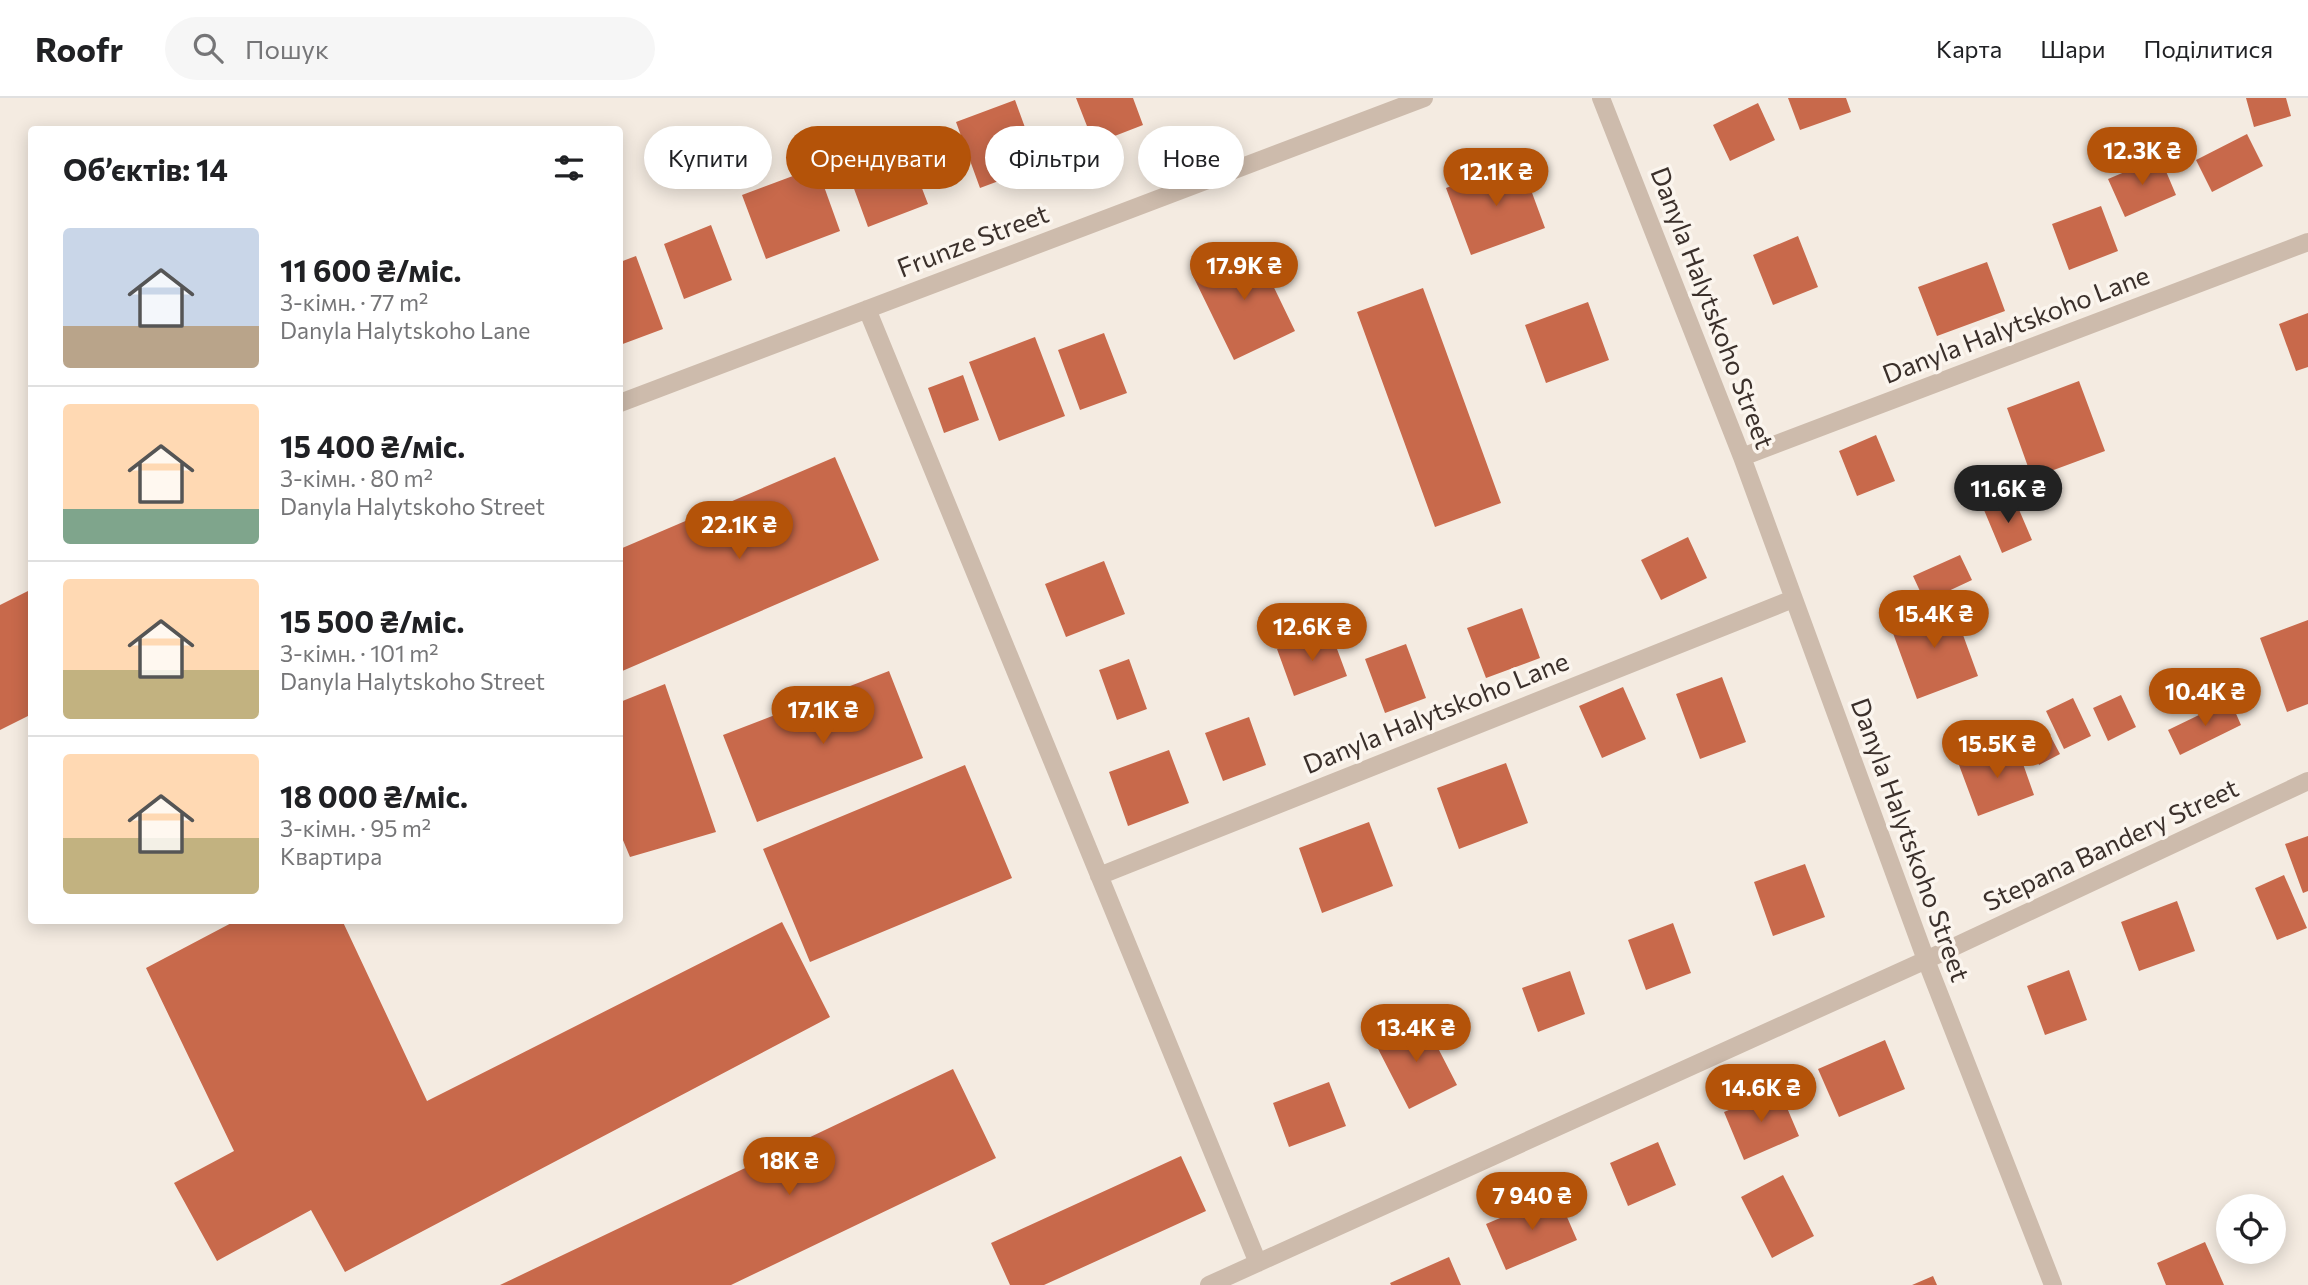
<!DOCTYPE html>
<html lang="uk">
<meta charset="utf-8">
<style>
body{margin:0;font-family:Commissioner,sans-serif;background:#f6f6f6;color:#202124;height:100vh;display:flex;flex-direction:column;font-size:26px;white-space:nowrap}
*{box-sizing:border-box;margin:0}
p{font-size:23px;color:#757577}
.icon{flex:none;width:38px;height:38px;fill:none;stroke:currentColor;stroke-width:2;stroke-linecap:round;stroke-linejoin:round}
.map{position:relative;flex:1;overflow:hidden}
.details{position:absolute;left:28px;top:28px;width:595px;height:798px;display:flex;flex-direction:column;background:#fff;border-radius:7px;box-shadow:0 4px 18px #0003}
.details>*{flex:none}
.hud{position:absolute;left:644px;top:28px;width:665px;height:63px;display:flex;gap:14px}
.controls{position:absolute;left:2216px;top:1096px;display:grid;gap:14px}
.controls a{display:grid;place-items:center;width:70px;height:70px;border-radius:50%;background:#fff;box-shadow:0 4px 18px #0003;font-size:35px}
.price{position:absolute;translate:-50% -60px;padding:0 16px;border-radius:24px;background:#b45309;color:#fff;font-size:23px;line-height:46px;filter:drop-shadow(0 2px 4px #0008)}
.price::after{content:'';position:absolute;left:50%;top:42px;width:21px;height:16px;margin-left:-10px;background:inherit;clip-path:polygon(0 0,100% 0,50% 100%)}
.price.current{background:#222;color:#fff}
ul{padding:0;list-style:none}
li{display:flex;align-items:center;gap:21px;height:175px;padding:0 35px}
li+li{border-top:2px solid #e0e0e0}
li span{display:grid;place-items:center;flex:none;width:196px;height:140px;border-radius:7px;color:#555}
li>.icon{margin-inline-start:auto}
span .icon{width:84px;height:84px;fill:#fffc;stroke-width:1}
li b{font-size:30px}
h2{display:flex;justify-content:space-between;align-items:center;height:84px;padding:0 35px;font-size:30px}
.pill{padding:0 24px;border-radius:32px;background:#fff;box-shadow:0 4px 18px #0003;font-size:24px;line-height:63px}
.pill.current{background:#b45309;color:#fff}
header{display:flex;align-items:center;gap:42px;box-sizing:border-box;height:98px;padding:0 35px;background:#fff;border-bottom:2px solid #e0e0e0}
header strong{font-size:33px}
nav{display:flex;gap:38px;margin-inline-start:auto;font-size:24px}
.search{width:490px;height:63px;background:#f6f6f6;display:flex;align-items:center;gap:18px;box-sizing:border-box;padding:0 24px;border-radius:38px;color:#757577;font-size:26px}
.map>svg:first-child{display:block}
.building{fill:#c8694b}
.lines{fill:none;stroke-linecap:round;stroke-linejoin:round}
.minor{stroke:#cdbbac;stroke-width:18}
.labels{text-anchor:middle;stroke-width:7;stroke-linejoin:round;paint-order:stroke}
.street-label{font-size:26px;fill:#3b302b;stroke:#fbf5ee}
</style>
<header>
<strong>Roofr</strong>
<div class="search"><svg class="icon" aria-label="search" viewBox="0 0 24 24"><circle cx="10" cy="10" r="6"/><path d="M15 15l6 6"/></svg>Пошук</div>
<nav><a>Карта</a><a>Шари</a><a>Поділитися</a></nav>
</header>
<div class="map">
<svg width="2308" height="1187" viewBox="0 0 2308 1187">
<rect width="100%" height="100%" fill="#f4ebe1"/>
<path class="building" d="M 1076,0 L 1133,0 L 1143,27 L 1094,46 Z
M 1788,0 L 1846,0 L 1851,14 L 1800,32 Z
M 2246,0 L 2286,0 L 2291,18 L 2254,29 Z
M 1015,2 L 1039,68 L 980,90 L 956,24 Z
M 1758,5 L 1775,42 L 1730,63 L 1713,27 Z
M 2247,36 L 2263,68 L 2212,94 L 2196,62 Z
M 908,54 L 928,106 L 868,129 L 849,77 Z
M 2160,59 L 2176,97 L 2125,119 L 2108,81 Z
M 1520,62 L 1545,130 L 1471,157 L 1446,90 Z
M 817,69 L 840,133 L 766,161 L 742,97 Z
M 2101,108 L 2118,153 L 2069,172 L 2052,126 Z
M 711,127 L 732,182 L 684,201 L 664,146 Z
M 1798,138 L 1818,189 L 1773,207 L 1753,157 Z
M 1253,146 L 1295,233 L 1234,262 L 1192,176 Z
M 636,158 L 663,231 L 620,247 L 620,164 Z
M 1987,164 L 2005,213 L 1937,238 L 1918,189 Z
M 1423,190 L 1501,405 L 1435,429 L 1357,214 Z
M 1588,204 L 1609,262 L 1546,285 L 1525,227 Z
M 2308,215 L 2308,269 L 2296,273 L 2279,226 Z
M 1104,235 L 1127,295 L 1080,312 L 1058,252 Z
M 1035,239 L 1065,318 L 999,343 L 969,264 Z
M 963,277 L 979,322 L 944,335 L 928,290 Z
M 2079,283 L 2105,353 L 2032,380 L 2007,310 Z
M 1876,337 L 1895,383 L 1857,398 L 1839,353 Z
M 835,359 L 879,462 L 620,574 L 620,451 Z
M 2014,400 L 2032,442 L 2002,455 L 1984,412 Z
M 1688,439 L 1707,480 L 1661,502 L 1641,462 Z
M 1960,457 L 1972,482 L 1925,504 L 1913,478 Z
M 1104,463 L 1125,516 L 1066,539 L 1045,486 Z
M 32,491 L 32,616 L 0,632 L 0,507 Z
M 1951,504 L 1978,578 L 1917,601 L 1890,527 Z
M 1522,510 L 1540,560 L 1486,580 L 1467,530 Z
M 2308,522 L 2308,606 L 2287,614 L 2260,540 Z
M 1330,532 L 1347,578 L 1294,598 L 1277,551 Z
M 1406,546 L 1426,600 L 1385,615 L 1365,561 Z
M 1129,561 L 1147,611 L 1117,622 L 1099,572 Z
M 889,573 L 923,660 L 757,724 L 723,637 Z
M 1722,579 L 1746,644 L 1700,661 L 1676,596 Z
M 665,586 L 716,734 L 630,759 L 620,735 L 620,604 Z
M 1623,589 L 1646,641 L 1602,660 L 1579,608 Z
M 2121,597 L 2136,629 L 2108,643 L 2093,610 Z
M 2073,600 L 2091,638 L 2064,651 L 2046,613 Z
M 2230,602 L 2241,627 L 2180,657 L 2168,632 Z
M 1249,619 L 1266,667 L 1223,683 L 1205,635 Z
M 2051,639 L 2060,656 L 2039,667 L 2031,650 Z
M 2016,646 L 2034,697 L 1978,718 L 1959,667 Z
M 1169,652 L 1189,705 L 1128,728 L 1109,674 Z
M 1506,665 L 1528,725 L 1459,751 L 1437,690 Z
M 965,667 L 1012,780 L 810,864 L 763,751 Z
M 1369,724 L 1393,788 L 1322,815 L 1299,750 Z
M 2308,738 L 2308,793 L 2303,795 L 2285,746 Z
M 1805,766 L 1825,819 L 1773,838 L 1754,784 Z
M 2284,777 L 2307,830 L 2277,842 L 2255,790 Z
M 2177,803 L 2195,853 L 2139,873 L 2121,824 Z
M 237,822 L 342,822 L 427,1003 L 782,824 L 830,919 L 345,1174 L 311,1112 L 217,1163 L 174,1085 L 234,1053 L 146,870 Z
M 1673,825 L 1691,875 L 1646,892 L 1628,842 Z
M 2069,872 L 2087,922 L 2045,937 L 2027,888 Z
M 1570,873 L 1585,916 L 1538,934 L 1522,890 Z
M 1423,921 L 1457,987 L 1409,1011 L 1375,945 Z
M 1885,942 L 1905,991 L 1839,1019 L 1818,971 Z
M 953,971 L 996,1060 L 731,1187 L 500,1187 Z
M 1329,984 L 1346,1028 L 1289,1049 L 1273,1005 Z
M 1779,991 L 1799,1038 L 1744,1062 L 1724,1014 Z
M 1658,1044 L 1676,1087 L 1628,1108 L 1610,1065 Z
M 1181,1058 L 1206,1113 L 1044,1187 L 1010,1187 L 991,1145 Z
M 1783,1077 L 1814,1138 L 1772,1160 L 1741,1099 Z
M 1557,1096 L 1577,1142 L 1506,1172 L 1486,1126 Z
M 2205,1144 L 2224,1187 L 2166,1187 L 2157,1165 Z
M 1449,1159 L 1461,1187 L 1391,1187 L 1390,1185 Z
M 1933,1178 L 1937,1187 L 1912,1187 Z"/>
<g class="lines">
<path class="minor" d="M 1601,0 L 1742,359 L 1926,862 L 2053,1187
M 867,211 L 1258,1165
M 620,305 L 1424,0
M 1742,359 L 2308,144
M 1099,778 L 1793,501
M 1209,1187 L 1926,862 L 2308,683"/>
</g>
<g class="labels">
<g class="street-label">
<text transform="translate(973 143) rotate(-21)" y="9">Frunze Street</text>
<text transform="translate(1712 210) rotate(69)" y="9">Danyla Halytskoho Street</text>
<text transform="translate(2016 227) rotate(-21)" y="9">Danyla Halytskoho Lane</text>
<text transform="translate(1436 615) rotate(-22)" y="9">Danyla Halytskoho Lane</text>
<text transform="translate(1910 742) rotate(70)" y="9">Danyla Halytskoho Street</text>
<text transform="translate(2111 747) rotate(-25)" y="9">Stepana Bandery Street</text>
</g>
</g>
</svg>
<div class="controls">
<a><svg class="icon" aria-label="locate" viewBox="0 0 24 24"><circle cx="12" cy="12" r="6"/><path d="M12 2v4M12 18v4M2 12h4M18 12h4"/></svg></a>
</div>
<b class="price" style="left:2142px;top:89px">12.3K ₴</b>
<b class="price" style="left:1496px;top:110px">12.1K ₴</b>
<b class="price" style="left:1244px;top:204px">17.9K ₴</b>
<b class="price current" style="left:2008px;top:427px">11.6K ₴</b>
<b class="price" style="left:739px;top:463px">22.1K ₴</b>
<b class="price" style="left:1934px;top:552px">15.4K ₴</b>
<b class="price" style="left:1312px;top:565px">12.6K ₴</b>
<b class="price" style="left:2205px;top:630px">10.4K ₴</b>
<b class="price" style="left:823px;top:648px">17.1K ₴</b>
<b class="price" style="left:1997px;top:682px">15.5K ₴</b>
<b class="price" style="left:1416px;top:966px">13.4K ₴</b>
<b class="price" style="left:1761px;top:1026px">14.6K ₴</b>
<b class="price" style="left:789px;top:1099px">18K ₴</b>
<b class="price" style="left:1532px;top:1134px">7 940 ₴</b>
<div class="hud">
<a class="pill">Купити</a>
<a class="pill current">Орендувати</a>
<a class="pill">Фільтри</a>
<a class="pill">Нове</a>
</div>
<section class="details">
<h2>Об’єктів: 14<svg class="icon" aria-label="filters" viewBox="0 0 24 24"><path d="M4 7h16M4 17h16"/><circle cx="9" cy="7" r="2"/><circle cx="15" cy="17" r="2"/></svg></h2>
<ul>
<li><span style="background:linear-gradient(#c9d6e8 70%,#b9a48a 0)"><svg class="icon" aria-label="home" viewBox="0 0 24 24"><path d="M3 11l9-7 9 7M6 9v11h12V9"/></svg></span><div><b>11 600 ₴/міс.</b><p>3-кімн. · 77 m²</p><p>Danyla Halytskoho Lane</p></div></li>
<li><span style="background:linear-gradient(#ffd9b3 75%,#7fa58c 0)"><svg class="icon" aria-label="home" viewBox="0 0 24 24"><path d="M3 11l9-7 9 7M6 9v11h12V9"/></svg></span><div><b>15 400 ₴/міс.</b><p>3-кімн. · 80 m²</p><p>Danyla Halytskoho Street</p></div></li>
<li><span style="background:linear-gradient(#ffd9b3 65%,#c2b280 0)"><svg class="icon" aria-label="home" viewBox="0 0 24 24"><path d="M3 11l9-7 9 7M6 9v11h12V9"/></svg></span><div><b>15 500 ₴/міс.</b><p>3-кімн. · 101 m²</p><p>Danyla Halytskoho Street</p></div></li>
<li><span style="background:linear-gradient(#ffd9b3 60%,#c2b280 0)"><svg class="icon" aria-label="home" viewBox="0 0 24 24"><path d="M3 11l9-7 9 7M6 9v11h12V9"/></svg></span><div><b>18 000 ₴/міс.</b><p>3-кімн. · 95 m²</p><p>Квартира</p></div></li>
</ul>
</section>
</div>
